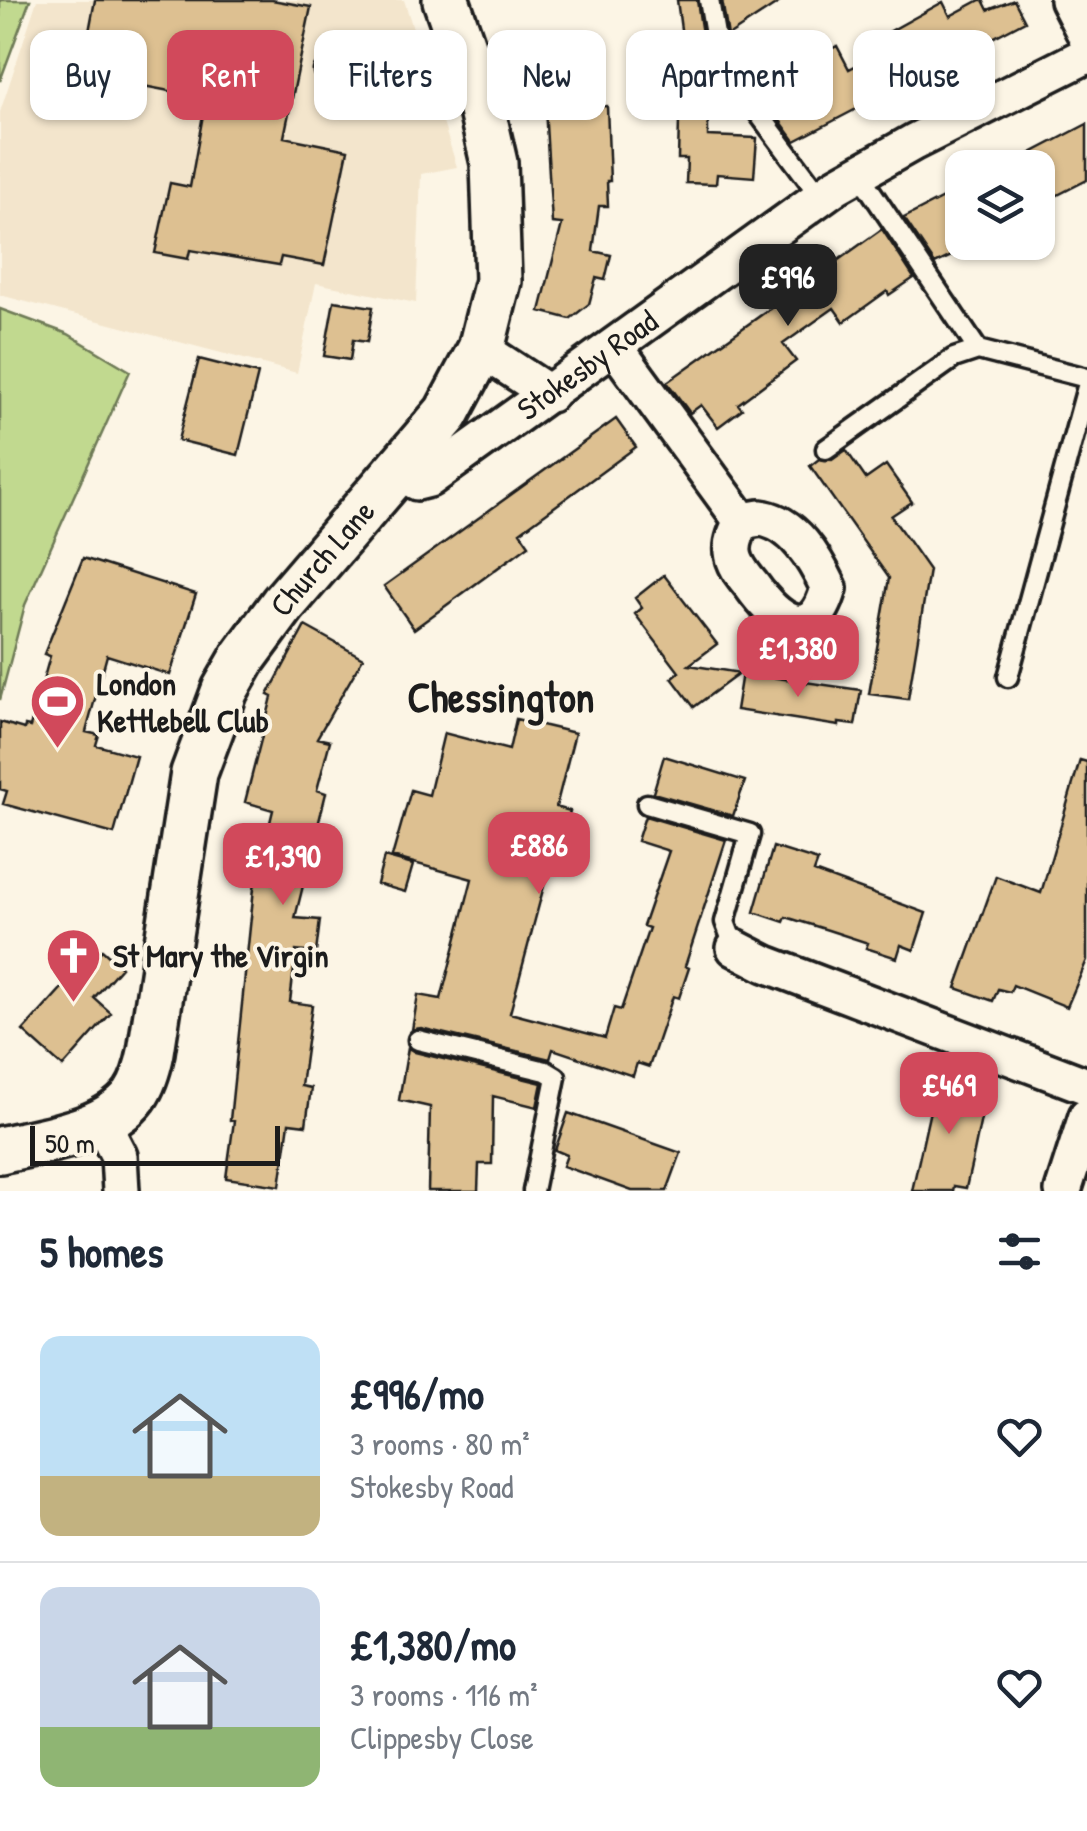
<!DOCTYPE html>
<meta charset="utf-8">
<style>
body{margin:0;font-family:"Patrick Hand",sans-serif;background:#f2f2f3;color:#1f2937;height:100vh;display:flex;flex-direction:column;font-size:38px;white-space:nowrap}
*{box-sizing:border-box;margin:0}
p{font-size:32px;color:#747a83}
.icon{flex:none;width:55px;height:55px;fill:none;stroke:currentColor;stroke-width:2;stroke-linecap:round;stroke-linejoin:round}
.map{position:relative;height:1191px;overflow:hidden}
.sheet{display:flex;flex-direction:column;background:#fff;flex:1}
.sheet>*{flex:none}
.banner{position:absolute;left:30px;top:30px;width:1028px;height:90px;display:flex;gap:20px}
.tools{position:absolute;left:945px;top:150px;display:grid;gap:20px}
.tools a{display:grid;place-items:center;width:110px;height:110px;border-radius:20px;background:#fff;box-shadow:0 2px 8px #0004;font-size:50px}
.scale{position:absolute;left:30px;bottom:25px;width:250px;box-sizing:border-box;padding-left:10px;border:5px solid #1c1c1c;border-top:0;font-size:28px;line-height:35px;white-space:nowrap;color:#1c1c1c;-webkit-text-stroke:8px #fcf5e5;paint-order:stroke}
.price{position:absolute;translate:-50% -85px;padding:0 22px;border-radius:20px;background:#d1495b;color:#fff;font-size:32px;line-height:65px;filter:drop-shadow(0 2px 5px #0008)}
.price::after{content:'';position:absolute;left:50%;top:60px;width:30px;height:22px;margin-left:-15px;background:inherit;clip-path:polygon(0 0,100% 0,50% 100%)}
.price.active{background:#222;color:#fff}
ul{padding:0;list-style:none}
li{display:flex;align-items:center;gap:30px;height:250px;padding:0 40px}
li+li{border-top:2px solid #e0e1e3}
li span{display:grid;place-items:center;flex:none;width:280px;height:200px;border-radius:20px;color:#555}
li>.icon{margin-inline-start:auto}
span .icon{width:120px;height:120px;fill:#fffc;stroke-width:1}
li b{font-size:42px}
h2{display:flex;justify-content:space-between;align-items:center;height:120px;padding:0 40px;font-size:42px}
.tag{padding:0 35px;border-radius:20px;background:#fff;box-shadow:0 2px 8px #0004;font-size:35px;line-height:90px}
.tag.active{background:#d1495b;color:#fff}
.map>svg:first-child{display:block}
.built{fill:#f3e5cc}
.green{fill:#c1d98f;stroke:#6e7a56;stroke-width:2.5}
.building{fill:#ddc091;stroke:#1c1c1c;stroke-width:2.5}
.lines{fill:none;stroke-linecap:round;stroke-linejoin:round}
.service-casing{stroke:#1c1c1c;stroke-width:25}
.minor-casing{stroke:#1c1c1c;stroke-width:42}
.tertiary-casing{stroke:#1c1c1c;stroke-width:52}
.service{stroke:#fcf5e5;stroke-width:18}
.minor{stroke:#fcf5e5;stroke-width:35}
.tertiary{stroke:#fcf5e5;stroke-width:45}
.labels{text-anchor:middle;stroke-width:8;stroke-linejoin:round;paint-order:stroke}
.street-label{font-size:32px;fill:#1c1c1c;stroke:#fcf5e5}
.poi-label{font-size:32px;font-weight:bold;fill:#1c1c1c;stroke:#fcf5e5;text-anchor:start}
.district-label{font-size:42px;font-weight:bold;fill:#1c1c1c;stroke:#fcf5e5}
</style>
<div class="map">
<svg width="1087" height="1191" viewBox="0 0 1087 1191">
<rect width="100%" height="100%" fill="#fcf5e5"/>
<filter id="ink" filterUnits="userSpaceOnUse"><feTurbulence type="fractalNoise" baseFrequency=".01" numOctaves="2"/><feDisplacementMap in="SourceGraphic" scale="20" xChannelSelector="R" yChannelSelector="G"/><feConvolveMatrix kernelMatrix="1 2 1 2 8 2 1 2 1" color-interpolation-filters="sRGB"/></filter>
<g filter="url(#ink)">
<path class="built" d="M 37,0 L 404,0 L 457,167 L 421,174 L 416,303 L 316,283 L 297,373 L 0,295 L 0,112 Z"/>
<path class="green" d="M 0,0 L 30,0 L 0,81 Z
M 0,309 L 68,334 L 130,371 L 25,605 L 0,700 Z"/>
<path class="building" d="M 95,0 L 272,0 L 311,7 L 284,137 L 348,150 L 324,265 L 281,257 L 279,265 L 190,250 L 188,259 L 155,253 L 170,183 L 190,187 L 206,98 L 81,74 Z
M 677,0 L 697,0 L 703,41 L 683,44 Z
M 722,0 L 783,0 L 728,36 Z
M 980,0 L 983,0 L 988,10 L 1014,0 L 1025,21 L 795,141 L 757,89 L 837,46 L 849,69 L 894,46 L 887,33 L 943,2 L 950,16 Z
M 588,31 L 593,107 L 607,106 L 610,181 L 607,181 L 608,206 L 599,206 L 593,251 L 611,255 L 605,280 L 596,278 L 589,304 L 570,319 L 540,311 L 562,224 L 552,223 L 545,108 L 519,44 Z
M 679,120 L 708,121 L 708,136 L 757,138 L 754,177 L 717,174 L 716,184 L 686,183 L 687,159 L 678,159 Z
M 1087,124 L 1087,180 L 1038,205 L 1038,168 L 1003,168 Z
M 962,188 L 962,251 L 935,264 L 904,218 Z
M 882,229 L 914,278 L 889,295 L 887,291 L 844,322 L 834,308 L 783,344 L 796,361 L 738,404 L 742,409 L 718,427 L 701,405 L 690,413 L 667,382 Z
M 334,301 L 373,307 L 367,342 L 353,340 L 350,360 L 324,356 Z
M 199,359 L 258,374 L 238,455 L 178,440 Z
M 616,419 L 636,447 L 520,532 L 529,545 L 414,629 L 384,586 Z
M 846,450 L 866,479 L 886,465 L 912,502 L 891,516 L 929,570 L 908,699 L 869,694 L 889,578 L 810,466 L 819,459 L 832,460 Z
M 83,558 L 196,594 L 170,675 L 107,655 L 86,732 L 99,735 L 96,745 L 136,756 L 114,834 L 3,804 L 7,791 L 0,789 L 0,722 L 24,729 L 25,726 L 30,727 L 50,656 L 44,654 Z
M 664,575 L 717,644 L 689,665 L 740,673 L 694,707 L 672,678 L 679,672 L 635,614 L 642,608 L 635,598 Z
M 305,626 L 363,658 L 317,738 L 330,741 L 317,790 L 326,793 L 295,918 L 320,920 L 316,953 L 296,951 L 290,1002 L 312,1005 L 301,1086 L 311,1088 L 306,1125 L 289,1123 L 280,1186 L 226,1178 L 234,1121 L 230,1120 L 254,888 L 273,810 L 245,802 L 272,697 L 268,695 Z
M 742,673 L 861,690 L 855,725 L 839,723 L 839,726 L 736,710 Z
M 516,719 L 575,733 L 556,807 L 570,811 L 552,872 L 548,871 L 510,1013 L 605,1038 L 614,1008 L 621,1010 L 649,928 L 643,926 L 669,851 L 637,841 L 645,816 L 726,840 L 685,966 L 689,968 L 679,998 L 673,996 L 649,1067 L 637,1063 L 633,1076 L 553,1049 L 550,1059 L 421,1028 L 412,1030 L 418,995 L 441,999 L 472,879 L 392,857 L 411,790 L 429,795 L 444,733 L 509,750 Z
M 664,756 L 745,781 L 733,816 L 653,793 Z
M 1080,760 L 1087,762 L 1087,960 L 1067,1007 L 1013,985 L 1010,992 L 998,989 L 993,1001 L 956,988 L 996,876 L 1041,893 Z
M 773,847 L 818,861 L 814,872 L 926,913 L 914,950 L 901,945 L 897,958 L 866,948 L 868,943 L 828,930 L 786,917 L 784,922 L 754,912 Z
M 384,857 L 413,865 L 405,892 L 377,884 Z
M 79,950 L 92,961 L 102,950 L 121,967 L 94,998 L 111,1013 L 63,1067 L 23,1031 L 70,979 L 61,970 Z
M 408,1048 L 415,1052 L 542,1083 L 537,1107 L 493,1096 L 492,1164 L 479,1164 L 478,1191 L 428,1191 L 430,1107 L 399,1100 Z
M 938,1075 L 975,1083 L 972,1096 L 985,1099 L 973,1157 L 966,1188 L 954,1186 L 953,1191 L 912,1191 Z
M 568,1113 L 681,1153 L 667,1191 L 632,1191 L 563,1166 L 567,1155 L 555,1150 Z"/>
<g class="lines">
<defs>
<path id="service" d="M 709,0 L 718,52 L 729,74 L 821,197
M 324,71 L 445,94 L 476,89
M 858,172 L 978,350 L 1087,378
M 826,449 L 954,358 L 978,350
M 1008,677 L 1087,387
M 647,804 L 750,834 L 725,922 L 735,948
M 418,1040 L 546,1071 L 556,1077 L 533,1191"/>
<g id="minor">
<path d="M 1068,0 L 1087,37"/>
<path d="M 615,347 L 742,521"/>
<path d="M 481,349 L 550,394"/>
<path id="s1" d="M 398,470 L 417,482 L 429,479 L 836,186 L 914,142 L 1087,55"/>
<path d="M 760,518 C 794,522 815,559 829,588 C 812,648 777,621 752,586 C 744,576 734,565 733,552 C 732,541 737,531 742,521 Z"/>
<path d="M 735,948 L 766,964 L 1087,1086"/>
<path d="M 101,1121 L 119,1156 L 121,1191"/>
<path d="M 1063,1191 L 1087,1116"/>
</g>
<g id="tertiary">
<path id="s2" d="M 0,1150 C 42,1140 107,1133 135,1095 C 144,1082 148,1067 151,1052 L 194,773 L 225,690 L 244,657 L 283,604 L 447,413 L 481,349 L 498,281 L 494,163 L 477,89 L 446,0"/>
</g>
</defs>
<use href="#service" class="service-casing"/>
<use href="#minor" class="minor-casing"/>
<use href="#tertiary" class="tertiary-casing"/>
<use href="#service" class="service"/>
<use href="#minor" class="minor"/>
<use href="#tertiary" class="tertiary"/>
</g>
</g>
<defs>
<symbol id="stadium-pin" viewBox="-11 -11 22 30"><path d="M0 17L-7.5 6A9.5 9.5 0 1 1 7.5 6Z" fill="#d1495b" stroke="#fcf5e5"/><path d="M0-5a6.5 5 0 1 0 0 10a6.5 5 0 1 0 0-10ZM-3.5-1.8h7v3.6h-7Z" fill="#fff"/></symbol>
<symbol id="church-pin" viewBox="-11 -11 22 30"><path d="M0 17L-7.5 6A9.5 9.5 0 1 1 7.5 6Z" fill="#d1495b" stroke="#fcf5e5"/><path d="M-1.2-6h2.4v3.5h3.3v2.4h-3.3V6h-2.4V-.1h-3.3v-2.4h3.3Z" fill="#fff"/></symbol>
</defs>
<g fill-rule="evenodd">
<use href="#stadium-pin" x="26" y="670" width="63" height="86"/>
<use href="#church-pin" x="42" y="924" width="63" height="86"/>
</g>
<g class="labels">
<g class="street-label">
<text dy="11" stroke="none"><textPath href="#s1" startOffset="230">Stokesby Road</textPath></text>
<text dy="11" stroke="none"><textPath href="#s2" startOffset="730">Church Lane</textPath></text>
</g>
<g class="poi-label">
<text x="97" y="695">London<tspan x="97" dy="37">Kettlebell Club</tspan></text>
<text x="113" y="967">St Mary the Virgin</text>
</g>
<g class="district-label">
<text x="501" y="712">Chessington</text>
</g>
</g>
</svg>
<div class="tools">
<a><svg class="icon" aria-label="layers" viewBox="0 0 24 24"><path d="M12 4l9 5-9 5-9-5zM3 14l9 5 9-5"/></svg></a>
</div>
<div class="scale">50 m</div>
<b class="price active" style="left:788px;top:329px">£996</b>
<b class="price" style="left:798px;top:700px">£1,380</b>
<b class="price" style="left:539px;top:897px">£886</b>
<b class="price" style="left:283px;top:908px">£1,390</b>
<b class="price" style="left:949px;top:1137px">£469</b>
<div class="banner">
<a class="tag">Buy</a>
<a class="tag active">Rent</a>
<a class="tag">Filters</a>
<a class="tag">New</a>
<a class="tag">Apartment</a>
<a class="tag">House</a>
</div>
</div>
<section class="sheet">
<h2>5 homes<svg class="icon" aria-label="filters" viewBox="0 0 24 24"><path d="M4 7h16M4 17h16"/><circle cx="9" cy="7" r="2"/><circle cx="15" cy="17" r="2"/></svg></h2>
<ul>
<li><span style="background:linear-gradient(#bfe0f5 70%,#c2b280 0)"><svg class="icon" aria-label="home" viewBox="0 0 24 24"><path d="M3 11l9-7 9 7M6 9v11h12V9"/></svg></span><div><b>£996/mo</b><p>3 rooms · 80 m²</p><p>Stokesby Road</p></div><svg class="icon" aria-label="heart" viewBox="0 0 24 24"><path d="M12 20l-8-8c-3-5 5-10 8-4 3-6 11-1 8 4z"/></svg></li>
<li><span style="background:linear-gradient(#c9d6e8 70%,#8fb573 0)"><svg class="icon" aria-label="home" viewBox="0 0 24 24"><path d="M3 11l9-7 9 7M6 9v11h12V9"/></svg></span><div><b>£1,380/mo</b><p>3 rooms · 116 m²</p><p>Clippesby Close</p></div><svg class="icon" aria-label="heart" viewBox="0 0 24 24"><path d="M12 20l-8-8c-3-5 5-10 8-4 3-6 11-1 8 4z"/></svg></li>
</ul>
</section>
